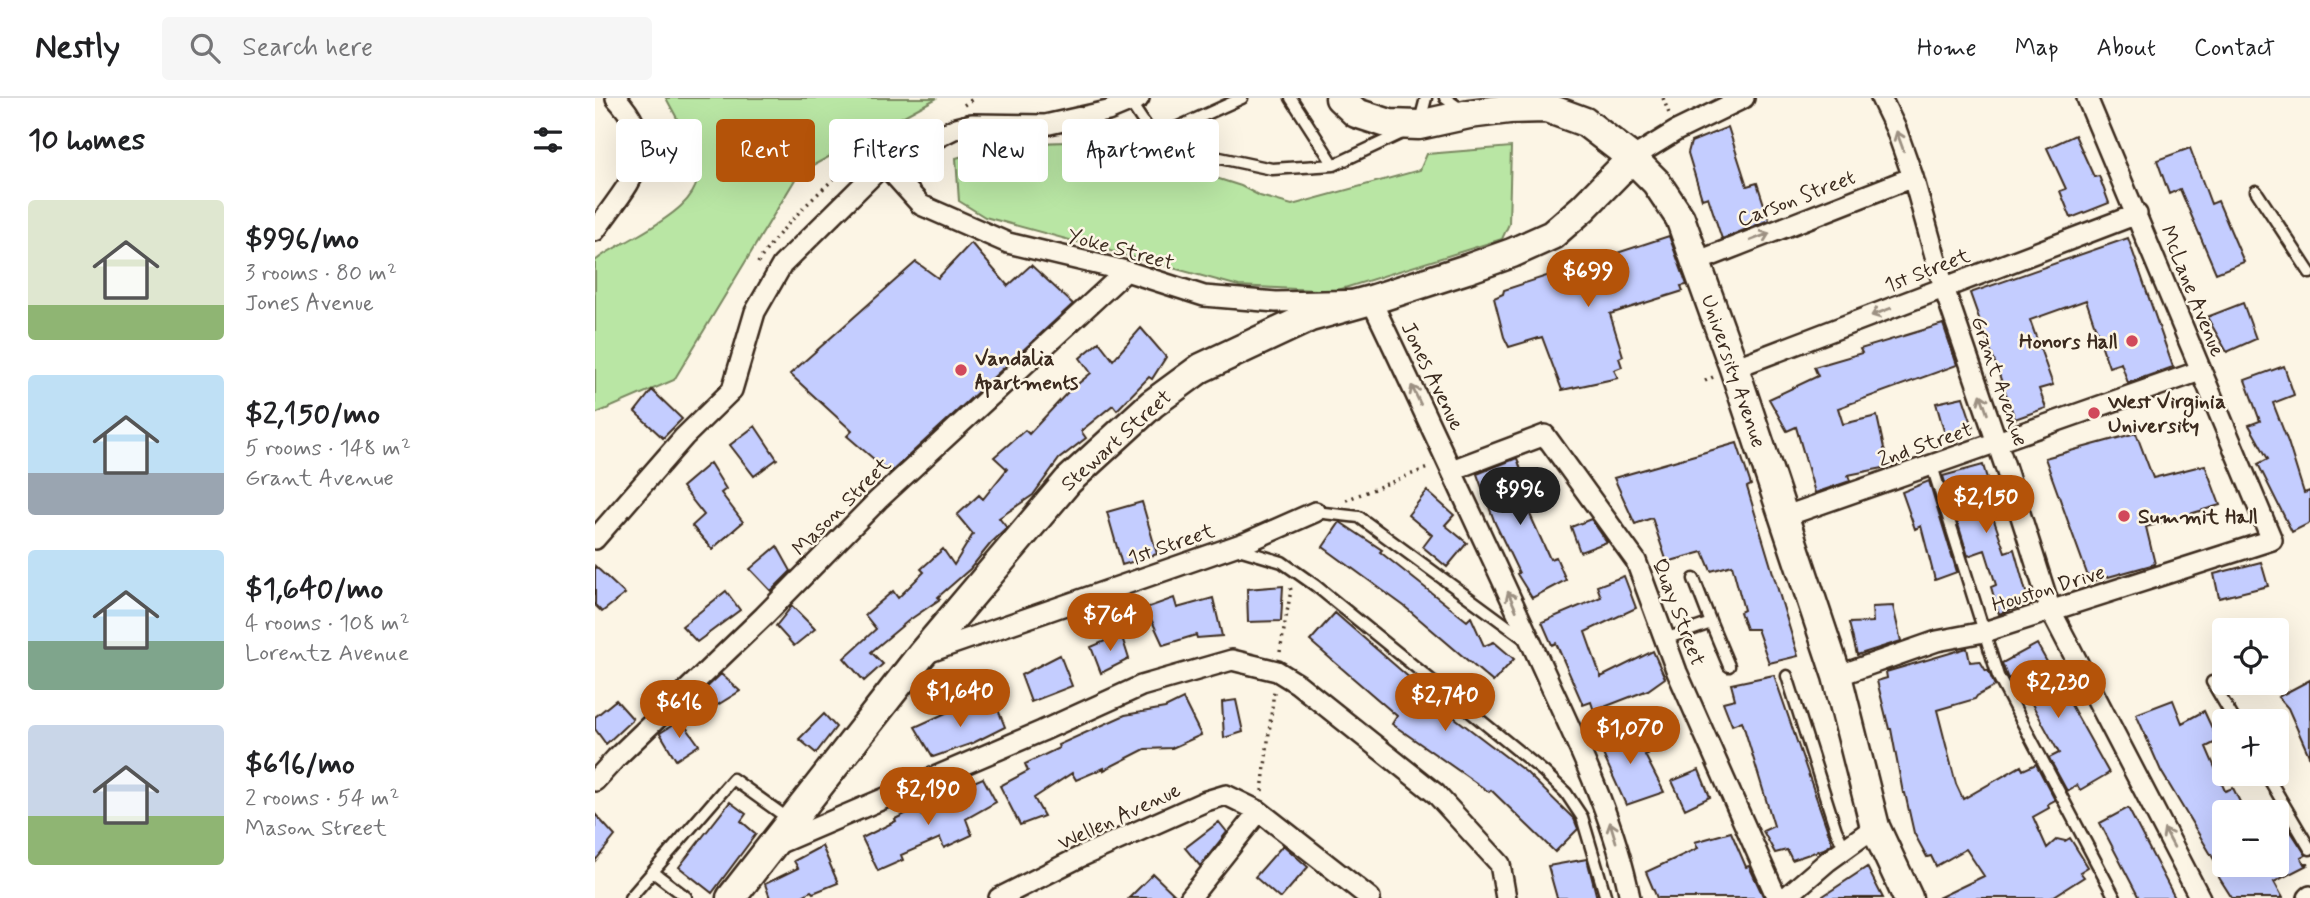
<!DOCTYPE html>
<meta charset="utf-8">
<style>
body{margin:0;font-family:Mynerve,sans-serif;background:#f6f6f6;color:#202124;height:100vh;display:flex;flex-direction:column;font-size:26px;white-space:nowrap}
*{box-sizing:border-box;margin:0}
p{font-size:23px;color:#757577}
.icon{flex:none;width:38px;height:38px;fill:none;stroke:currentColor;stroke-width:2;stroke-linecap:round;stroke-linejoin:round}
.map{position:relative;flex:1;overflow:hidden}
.details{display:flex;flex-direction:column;background:#fff;width:595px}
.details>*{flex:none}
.hud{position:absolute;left:21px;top:21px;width:665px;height:63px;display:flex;gap:14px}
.buttons{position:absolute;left:1617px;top:520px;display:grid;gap:14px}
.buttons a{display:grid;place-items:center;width:77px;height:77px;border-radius:7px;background:#fff;box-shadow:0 7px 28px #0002;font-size:35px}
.price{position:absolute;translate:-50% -60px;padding:0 16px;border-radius:24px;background:#b45309;color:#fff;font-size:23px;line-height:46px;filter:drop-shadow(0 2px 4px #0008)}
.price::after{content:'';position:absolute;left:50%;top:42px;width:21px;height:16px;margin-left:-10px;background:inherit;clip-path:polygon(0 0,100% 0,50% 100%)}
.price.active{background:#222;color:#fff}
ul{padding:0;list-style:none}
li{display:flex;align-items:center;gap:21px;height:175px;padding:0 28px}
li span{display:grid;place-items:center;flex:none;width:196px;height:140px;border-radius:7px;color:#555}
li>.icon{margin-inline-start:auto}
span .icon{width:84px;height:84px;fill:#fffc;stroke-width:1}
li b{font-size:30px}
h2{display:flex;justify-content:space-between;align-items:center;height:84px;padding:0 28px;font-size:30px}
.pill{padding:0 24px;border-radius:7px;background:#fff;box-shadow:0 7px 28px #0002;font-size:24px;line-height:63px}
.pill.active{background:#b45309;color:#fff}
header{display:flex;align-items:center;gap:42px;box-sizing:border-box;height:98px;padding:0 35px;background:#fff;border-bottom:2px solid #e0e0e0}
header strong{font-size:33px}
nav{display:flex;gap:38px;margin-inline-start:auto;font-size:24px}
.search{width:490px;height:63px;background:#f6f6f6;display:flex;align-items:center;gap:18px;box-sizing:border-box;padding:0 24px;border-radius:7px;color:#757577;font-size:26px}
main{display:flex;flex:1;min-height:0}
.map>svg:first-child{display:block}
.green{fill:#b9e6a4;stroke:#7a8861;stroke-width:2}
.building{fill:#c4cdff;stroke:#3b2a1e;stroke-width:2}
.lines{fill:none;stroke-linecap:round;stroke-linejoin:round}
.lane-casing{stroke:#3b2a1e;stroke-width:15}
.street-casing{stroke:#3b2a1e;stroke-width:24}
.secondary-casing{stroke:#3b2a1e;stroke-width:33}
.path{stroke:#3b2a1e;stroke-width:3.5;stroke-dasharray:2 5;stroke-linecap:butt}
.lane{stroke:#fcf5e5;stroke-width:10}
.street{stroke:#fcf5e5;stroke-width:19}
.secondary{stroke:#fcf5e5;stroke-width:28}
.oneway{stroke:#9c9082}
.poi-dot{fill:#d1495b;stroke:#fcf5e5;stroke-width:2.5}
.labels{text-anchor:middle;stroke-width:5;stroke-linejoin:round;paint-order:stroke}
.street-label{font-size:21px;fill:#3b2a1e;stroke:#fcf5e5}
.poi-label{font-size:21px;font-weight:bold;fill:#3b2a1e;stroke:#fcf5e5;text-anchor:start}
</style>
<header>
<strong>Nestly</strong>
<div class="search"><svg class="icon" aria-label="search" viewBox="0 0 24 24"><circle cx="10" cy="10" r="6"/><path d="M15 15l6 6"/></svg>Search here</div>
<nav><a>Home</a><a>Map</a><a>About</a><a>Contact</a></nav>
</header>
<main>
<section class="details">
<h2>10 homes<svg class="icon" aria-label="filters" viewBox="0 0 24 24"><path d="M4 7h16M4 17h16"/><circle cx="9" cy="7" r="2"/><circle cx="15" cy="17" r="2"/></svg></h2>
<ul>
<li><span style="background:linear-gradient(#dfe7d0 75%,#8fb573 0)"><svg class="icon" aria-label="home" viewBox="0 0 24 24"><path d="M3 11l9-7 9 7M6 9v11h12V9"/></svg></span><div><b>$996/mo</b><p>3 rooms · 80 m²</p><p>Jones Avenue</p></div></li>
<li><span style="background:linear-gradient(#bfe0f5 70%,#9aa5b1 0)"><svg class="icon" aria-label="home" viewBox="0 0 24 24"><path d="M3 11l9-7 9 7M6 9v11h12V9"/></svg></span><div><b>$2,150/mo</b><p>5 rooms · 148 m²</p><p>Grant Avenue</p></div></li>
<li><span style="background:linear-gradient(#bfe0f5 65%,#7fa58c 0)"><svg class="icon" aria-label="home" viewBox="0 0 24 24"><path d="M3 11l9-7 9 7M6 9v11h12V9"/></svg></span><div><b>$1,640/mo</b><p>4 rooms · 108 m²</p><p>Lorentz Avenue</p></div></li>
<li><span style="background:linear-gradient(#c9d6e8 65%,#8fb573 0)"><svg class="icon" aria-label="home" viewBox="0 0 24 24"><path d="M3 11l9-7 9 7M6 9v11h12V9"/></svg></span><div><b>$616/mo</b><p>2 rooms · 54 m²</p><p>Mason Street</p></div></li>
</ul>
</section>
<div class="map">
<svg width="1715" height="800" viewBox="0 0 1715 800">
<rect width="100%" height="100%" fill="#fcf5e5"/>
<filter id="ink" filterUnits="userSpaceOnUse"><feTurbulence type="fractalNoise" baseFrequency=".0143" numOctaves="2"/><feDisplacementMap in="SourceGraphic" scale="14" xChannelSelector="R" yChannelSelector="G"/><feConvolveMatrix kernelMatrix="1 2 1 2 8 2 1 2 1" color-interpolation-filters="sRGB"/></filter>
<g filter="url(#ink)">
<path class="green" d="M 71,0 L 342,0 L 204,75 L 79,282 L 0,316 L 0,163 C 12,153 28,146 42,138 C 124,91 112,75 71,0 Z
M 505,43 L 646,88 L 665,98 L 697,107 L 825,72 L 832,56 L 916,49 L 914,126 L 907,141 L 740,193 L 644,188 L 390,119 L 364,103 L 361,60 L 409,46 Z"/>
<path class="building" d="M 1133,29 L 1152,88 L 1162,85 L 1174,122 L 1127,141 L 1113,99 L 1107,101 L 1093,55 L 1096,44 Z
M 1480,37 L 1499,79 L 1504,78 L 1514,105 L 1476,120 L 1465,93 L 1471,91 L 1452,50 Z
M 1595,50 L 1616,106 L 1623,103 L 1649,164 L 1621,175 L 1585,91 L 1574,96 L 1562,62 Z
M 1074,138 L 1092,187 L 1086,188 L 1088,193 L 1015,216 L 1028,258 L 1024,260 L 1027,269 L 1019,272 L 1023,280 L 967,292 L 947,239 L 914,249 L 909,239 L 899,200 L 908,196 L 909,192 Z
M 1533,140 L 1578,269 L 1533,285 L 1526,265 L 1514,269 L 1491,202 L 1435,222 L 1458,287 L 1444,291 L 1451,310 L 1420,321 L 1375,195 Z
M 376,145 L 413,188 L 436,167 L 478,206 L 295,375 L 252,338 L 257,333 L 195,276 L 321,164 L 343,180 Z
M 1648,205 L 1661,241 L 1632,254 L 1612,219 Z
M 1348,226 L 1362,267 L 1243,310 L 1248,326 L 1282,318 L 1293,369 L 1253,377 L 1255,383 L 1220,395 L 1201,329 L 1192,333 L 1174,301 L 1223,278 L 1219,269 L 1267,255 L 1265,251 Z
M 546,230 L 571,259 L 557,281 L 554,279 L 522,312 L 518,307 L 486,333 L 491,340 L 464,361 L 438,397 L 404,420 L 412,430 L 396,445 L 375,471 L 343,499 L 345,501 L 313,523 L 276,554 L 288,566 L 269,583 L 249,560 L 281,531 L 270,517 L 298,493 L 303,500 L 329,474 L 326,471 L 348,451 L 359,467 L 378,436 L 362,417 L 384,397 L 388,401 L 412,371 L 399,359 L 430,332 L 434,336 L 472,295 L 496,275 L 485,260 L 504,244 L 518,262 Z
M 1689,268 L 1699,297 L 1678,305 L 1693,344 L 1709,395 L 1715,393 L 1715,425 L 1697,434 L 1663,366 L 1673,361 L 1654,327 L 1665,323 L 1650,282 Z
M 57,292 L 87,321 L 68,340 L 40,314 Z
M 1368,299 L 1378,329 L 1351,340 L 1341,305 Z
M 160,328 L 182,361 L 159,378 L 135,347 Z
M 1541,335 L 1558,380 L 1610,367 L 1625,407 L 1551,429 L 1560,466 L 1495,484 L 1450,360 Z
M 1142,345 L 1156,387 L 1152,389 L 1203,558 L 1174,565 L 1162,531 L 1151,531 L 1145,514 L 1149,512 L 1137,467 L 1116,473 L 1108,454 L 1072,464 L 1057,420 L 1040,426 L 1019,380 Z
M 922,360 L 939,410 L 933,412 L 955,461 L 961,459 L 971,482 L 937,500 L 922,476 L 924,475 L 900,425 L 882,376 Z
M 115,365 L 131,391 L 126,395 L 148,424 L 117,451 L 97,428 L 109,417 L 87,389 Z
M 1388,367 L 1399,404 L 1393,405 L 1410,454 L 1419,451 L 1434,505 L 1404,516 L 1396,489 L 1401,487 L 1390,452 L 1373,458 L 1348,378 Z
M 1334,383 L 1362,474 L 1340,482 L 1326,428 L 1320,431 L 1307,394 Z
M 832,393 L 859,417 L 850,427 L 872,445 L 852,469 L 828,449 L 837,437 L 813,417 Z
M 547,404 L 562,456 L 527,467 L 512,414 Z
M 996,421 L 1012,444 L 985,454 L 976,429 Z
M 745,424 L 787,452 L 785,454 L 872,523 L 876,519 L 889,548 L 899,544 L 919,561 L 898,584 L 809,508 L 728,449 Z
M 182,448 L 196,473 L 176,493 L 155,471 Z
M 1666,464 L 1673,488 L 1624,500 L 1619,476 Z
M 0,468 L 30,496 L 7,514 L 0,507 Z
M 1029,478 L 1041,510 L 990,534 L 1006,579 L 1058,553 L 1070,580 L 1053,592 L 999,613 L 996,604 L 988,607 L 961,545 L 957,547 L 947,524 L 1006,499 L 1002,488 Z
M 688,488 L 686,523 L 653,524 L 652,491 Z
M 131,493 L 145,512 L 102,544 L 87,528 Z
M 579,500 L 582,510 L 618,500 L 627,538 L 602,540 L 601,537 L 568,547 L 551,510 Z
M 197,508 L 220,531 L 199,548 L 181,528 Z
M 1298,508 L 1306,543 L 1262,557 L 1254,525 L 1278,524 L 1277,509 Z
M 740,515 L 817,582 L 814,585 L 931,674 L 979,721 L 983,731 L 960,754 L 896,692 L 894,694 L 797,626 L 802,618 L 715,543 Z
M 526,536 L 534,561 L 506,575 L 496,549 Z
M 1442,546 L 1514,675 L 1485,692 L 1482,687 L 1472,693 L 1454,660 L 1464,655 L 1421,577 L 1413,581 L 1407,565 Z
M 1372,550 L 1375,564 L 1385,563 L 1391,573 L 1393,572 L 1400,588 L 1382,598 L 1380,601 L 1342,612 L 1361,686 L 1368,701 L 1426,668 L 1428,672 L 1441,666 L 1460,702 L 1453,706 L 1454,710 L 1438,719 L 1452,750 L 1462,741 L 1470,743 L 1475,740 L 1493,769 L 1485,774 L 1489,779 L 1456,800 L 1343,800 L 1389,778 L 1371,751 L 1341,768 L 1336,758 L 1332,759 L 1319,735 L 1310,695 L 1308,695 L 1296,631 L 1294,631 L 1282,583 L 1292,580 L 1291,574 Z
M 465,557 L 477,588 L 436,604 L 426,577 Z
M 126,576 L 145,593 L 116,611 L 105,596 Z
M 1179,577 L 1237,745 L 1229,751 L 1197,762 L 1192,752 L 1180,755 L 1168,733 L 1179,728 L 1147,623 L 1137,627 L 1128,604 L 1140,601 L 1136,586 Z
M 1715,582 L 1715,660 L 1693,610 L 1683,599 Z
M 588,601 L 606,637 L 577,650 L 550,651 L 509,672 L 509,670 L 481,682 L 477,675 L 439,700 L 449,718 L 425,727 L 405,688 L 433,673 L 430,666 L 464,650 L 463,647 L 530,617 L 570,610 Z
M 21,602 L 38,621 L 11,646 L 0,631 L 0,619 Z
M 641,602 L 648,634 L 629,640 L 627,604 Z
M 1578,602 L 1587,625 L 1609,613 L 1623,643 L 1611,649 L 1630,693 L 1638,690 L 1650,714 L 1629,714 L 1629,766 L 1682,766 L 1682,737 L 1693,729 L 1711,757 L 1706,760 L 1709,766 L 1714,766 L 1679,784 L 1688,800 L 1637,800 L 1623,778 L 1627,775 L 1566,673 L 1541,616 Z
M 400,604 L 410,629 L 378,645 L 338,659 L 320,629 L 364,609 L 368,618 Z
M 229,616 L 241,629 L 221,655 L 204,641 Z
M 86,622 L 104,647 L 81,662 L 65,635 Z
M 1042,628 L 1053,656 L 1050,657 L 1069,694 L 1031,707 L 1002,643 Z
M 1104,672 L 1115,699 L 1090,711 L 1077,683 Z
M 388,680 L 401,704 L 371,721 L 377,737 L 349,750 L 345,740 L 306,757 L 308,762 L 283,773 L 267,740 L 301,723 L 300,721 L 322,710 L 327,718 L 371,698 L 367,689 Z
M 135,704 L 151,716 L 146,723 L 161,736 L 117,795 L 84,769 Z
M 1533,710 L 1580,800 L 1544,800 L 1505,725 Z
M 0,716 L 20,738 L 0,763 Z
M 624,724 L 632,734 L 605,768 L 590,750 Z
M 1136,734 L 1151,769 L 1154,768 L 1169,800 L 1062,800 L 1051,774 L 1103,750 L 1100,744 Z
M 688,747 L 713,769 L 686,800 L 684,800 L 660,779 Z
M 227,748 L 243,785 L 218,795 L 216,793 L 204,800 L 175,800 L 170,786 L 203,770 L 199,763 Z
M 992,761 L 1002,800 L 962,800 L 953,768 Z
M 1272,769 L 1288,800 L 1225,800 Z
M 558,776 L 583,800 L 534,800 Z"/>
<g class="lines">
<defs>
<path id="lane" d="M 696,0 L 739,67
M 850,0 L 867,12
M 535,4 L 559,40 L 620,59 L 677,71 L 739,67 L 807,35
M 825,23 L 831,0
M 559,40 L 647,0
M 1661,93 L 1715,175
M 1337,368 L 1403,578 L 1520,800
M 720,414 L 764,419 L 930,541
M 640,450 L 687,464 L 721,488 L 949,674 L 971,695 L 987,719 L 1011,800
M 1099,481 L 1116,525
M 1070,541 L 1116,525 L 1134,568
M 1192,578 L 1241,732 L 1250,751
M 1617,584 L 1640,623
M 1671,676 L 1715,751
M 58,774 L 91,799
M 35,800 L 138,681 L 195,722"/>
<path id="street" d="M 1286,0 L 1301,31 L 1318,79 L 1349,190 L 1411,371 L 1456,513 L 1605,800
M 1037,60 L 1081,33 L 1149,0
M 289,66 L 326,107 L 413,145 L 531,173 L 609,198 L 681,204 L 776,202 C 832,319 886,436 940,553 C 976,634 1018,713 1035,800
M 0,133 C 33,85 71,54 21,0
M 1101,164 L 1318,79
M 1139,270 L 1542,116
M 857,372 L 950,337 L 1041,463 L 1082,574 L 1182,800
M 1188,419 L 1605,273
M 0,441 L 89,339 L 137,292 L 160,214 L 187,167 L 289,66 L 361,30 L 377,26 L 450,27 L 513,13 L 544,0
M 329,556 L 652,444 L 720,414
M 1242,578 L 1342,543 L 1389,534 L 1677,442 L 1492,0
M 0,683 L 21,660 L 169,518 L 283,402 L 531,173
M 178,748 L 447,633 L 546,588 L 637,562 L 682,573 L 703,586 L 841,696 L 905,766 L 911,800
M 404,800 L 485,759 L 611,703 L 631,697 L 664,713 L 775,800
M 595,800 L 664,713
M 1190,800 L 1233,763 L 1280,729
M 1713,800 L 1715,798"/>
<path id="secondary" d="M 745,0 L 761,15 L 795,26 L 824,27 L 874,16 L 914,11 L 952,10 L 990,24 L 1037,60 L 1061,84 L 1085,120 L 1139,270 L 1242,578 L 1280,729 L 1313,800
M 136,800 L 326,557 L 473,383 L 557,306 L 606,270 L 715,219 L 776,202 L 872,171 L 917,155 L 957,137 L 988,110 L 1037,60"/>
</defs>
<use href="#lane" class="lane-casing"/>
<use href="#street" class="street-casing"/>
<use href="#secondary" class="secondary-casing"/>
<path class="path" d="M 1068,0 L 1075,18
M 369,7 L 379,0
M 281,47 L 307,28 L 333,21
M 163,165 C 180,134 245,72 275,51
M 1110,283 L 1118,279
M 751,402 L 835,369
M 685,554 L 696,492 L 694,486
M 667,693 L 679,593"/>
<use href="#lane" class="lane"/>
<use href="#street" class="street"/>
<use href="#secondary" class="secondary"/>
</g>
<defs><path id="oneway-shaft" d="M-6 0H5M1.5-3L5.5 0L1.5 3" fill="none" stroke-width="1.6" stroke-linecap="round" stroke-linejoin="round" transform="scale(1.75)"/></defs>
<g class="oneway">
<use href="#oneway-shaft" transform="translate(1305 43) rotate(-110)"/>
<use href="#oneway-shaft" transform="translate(1165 139) rotate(-21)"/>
<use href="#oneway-shaft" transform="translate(1286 214) rotate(159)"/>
<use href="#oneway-shaft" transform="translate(821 297) rotate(-116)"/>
<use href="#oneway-shaft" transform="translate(1389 306) rotate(-109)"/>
<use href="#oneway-shaft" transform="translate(917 503) rotate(-114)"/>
<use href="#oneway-shaft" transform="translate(1018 734) rotate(-107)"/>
<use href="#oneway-shaft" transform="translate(1574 740) rotate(-118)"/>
</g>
</g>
<g class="poi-dot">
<circle cx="1537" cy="243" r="7"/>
<circle cx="366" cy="272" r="7"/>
<circle cx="1499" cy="315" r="7"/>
<circle cx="1529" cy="418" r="7"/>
</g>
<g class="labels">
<g class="street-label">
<text transform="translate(1201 100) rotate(-21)" y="7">Carson Street</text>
<text transform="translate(526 151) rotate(15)" y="7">Yoke Street</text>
<text transform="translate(1332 172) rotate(-21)" y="7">1st Street</text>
<text transform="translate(1598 193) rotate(68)" y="7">McLane Avenue</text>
<text transform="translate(1139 273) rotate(71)" y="7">University Avenue</text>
<text transform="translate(838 278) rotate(64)" y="7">Jones Avenue</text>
<text transform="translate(1405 283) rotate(71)" y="7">Grant Avenue</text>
<text transform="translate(521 342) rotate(-42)" y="7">Stewart Street</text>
<text transform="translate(1330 346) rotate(-19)" y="7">2nd Street</text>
<text transform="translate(246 408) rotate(-45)" y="7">Mason Street</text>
<text transform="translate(576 446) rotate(-19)" y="7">1st Street</text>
<text transform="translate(1453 490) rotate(-17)" y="7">Houston Drive</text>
<text transform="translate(1084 514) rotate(69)" y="7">Quay Street</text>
<text transform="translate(524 718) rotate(-25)" y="7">Wellen Avenue</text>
</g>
<g class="poi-label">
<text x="1523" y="250" text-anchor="end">Honors Hall</text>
<text x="380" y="267">Vandalia<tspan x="380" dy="24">Apartments</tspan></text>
<text x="1513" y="310">West Virginia<tspan x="1513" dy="24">University</tspan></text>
<text x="1543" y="425">Summit Hall</text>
</g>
</g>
</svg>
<div class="buttons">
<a><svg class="icon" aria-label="locate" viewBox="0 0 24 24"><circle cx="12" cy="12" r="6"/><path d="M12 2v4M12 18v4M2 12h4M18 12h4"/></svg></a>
<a>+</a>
<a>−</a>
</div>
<b class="price" style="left:993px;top:211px">$699</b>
<b class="price active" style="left:925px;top:429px">$996</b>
<b class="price" style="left:1391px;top:437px">$2,150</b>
<b class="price" style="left:515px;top:555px">$764</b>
<b class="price" style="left:1463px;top:622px">$2,230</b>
<b class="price" style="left:365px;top:631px">$1,640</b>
<b class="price" style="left:850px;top:635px">$2,740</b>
<b class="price" style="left:84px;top:642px">$616</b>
<b class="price" style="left:1035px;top:668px">$1,070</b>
<b class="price" style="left:333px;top:729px">$2,190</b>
<div class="hud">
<a class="pill">Buy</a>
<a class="pill active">Rent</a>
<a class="pill">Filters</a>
<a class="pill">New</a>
<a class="pill">Apartment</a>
</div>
</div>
</main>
